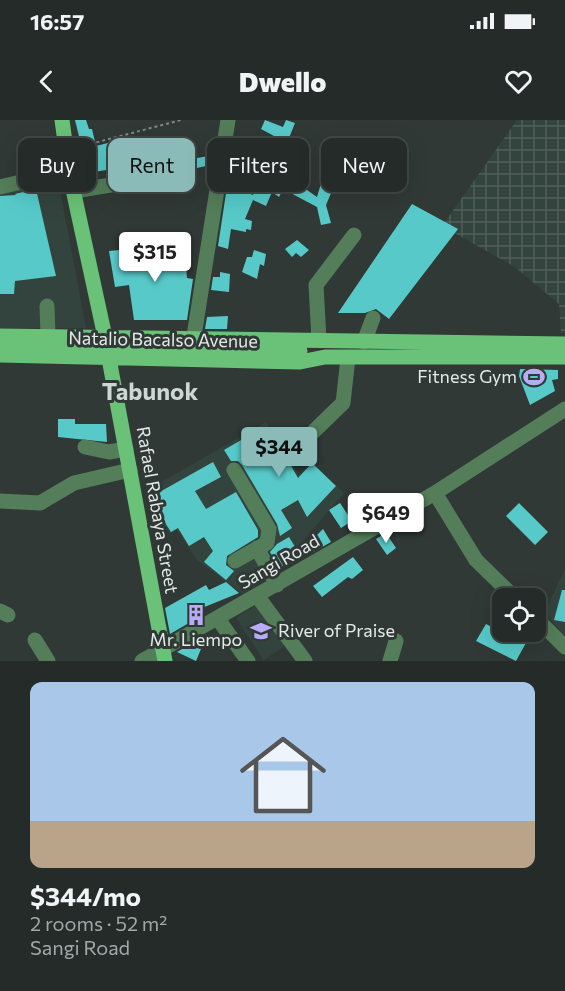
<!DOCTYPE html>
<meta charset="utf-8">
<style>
body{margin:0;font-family:Commissioner,sans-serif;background:#2c3330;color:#f1f3f6;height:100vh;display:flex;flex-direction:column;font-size:22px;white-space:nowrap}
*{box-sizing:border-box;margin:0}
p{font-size:20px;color:#a3a7a8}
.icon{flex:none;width:33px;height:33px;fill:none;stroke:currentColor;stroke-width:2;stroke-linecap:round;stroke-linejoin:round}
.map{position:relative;height:541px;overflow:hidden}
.details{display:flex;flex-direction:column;background:#242b28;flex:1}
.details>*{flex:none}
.guide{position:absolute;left:18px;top:18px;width:530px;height:54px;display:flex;gap:12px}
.fabs{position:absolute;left:492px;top:468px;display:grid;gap:12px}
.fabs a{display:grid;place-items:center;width:54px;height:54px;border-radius:12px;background:#242b28;box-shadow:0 6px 24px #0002,0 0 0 2px #414745;font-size:30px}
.price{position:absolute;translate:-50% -51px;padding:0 14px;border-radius:6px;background:#fff;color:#222;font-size:20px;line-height:39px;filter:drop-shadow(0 2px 3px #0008)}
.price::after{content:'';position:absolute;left:50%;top:36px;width:18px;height:14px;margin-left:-9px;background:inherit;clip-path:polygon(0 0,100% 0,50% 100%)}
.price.on{background:#8bbbb9;color:#111}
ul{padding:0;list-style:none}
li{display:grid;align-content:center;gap:12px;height:318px;padding:0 30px}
li span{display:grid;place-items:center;height:186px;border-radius:12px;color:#555}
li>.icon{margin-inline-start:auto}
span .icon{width:108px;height:108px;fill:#fffc;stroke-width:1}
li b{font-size:26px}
.tag{padding:0 21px;border-radius:12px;background:#242b28;box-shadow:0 6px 24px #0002,0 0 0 2px #414745;font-size:21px;line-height:54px}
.tag.on{background:#8bbbb9;color:#111}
.status{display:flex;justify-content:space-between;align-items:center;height:42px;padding:0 30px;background:#242b28;direction:ltr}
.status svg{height:16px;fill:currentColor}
header{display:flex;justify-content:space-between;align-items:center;height:78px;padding:0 30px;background:#242b28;font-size:27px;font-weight:800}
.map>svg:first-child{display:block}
.built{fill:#33443e}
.industrial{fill:url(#industrial-grid)}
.building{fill:#58c9c9}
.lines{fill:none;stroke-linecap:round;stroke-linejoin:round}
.path{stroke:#818986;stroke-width:2;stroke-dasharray:3 3;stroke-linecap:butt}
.minor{stroke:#547d59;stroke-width:15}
.major{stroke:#69c277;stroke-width:15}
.major-bridge{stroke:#69c277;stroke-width:15}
.labels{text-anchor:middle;stroke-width:6;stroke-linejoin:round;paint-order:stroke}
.street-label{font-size:18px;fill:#e4eae8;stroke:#303936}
.poi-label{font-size:18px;fill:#e4eae8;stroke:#303936;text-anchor:end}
.district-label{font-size:24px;font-weight:bold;fill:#cdd8d4;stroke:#303936}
</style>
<div class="status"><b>16:57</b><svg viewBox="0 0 49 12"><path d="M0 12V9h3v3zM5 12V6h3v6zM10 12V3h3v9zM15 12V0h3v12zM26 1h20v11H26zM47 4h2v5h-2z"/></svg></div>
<header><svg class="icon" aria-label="back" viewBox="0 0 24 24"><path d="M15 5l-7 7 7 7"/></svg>Dwello<svg class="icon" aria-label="heart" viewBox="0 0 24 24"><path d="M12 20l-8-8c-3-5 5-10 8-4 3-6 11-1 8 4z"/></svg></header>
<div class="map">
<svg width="565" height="541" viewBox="0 0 565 541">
<defs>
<pattern id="industrial-grid" width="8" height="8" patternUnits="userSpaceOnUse" patternTransform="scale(1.5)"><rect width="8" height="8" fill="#33443e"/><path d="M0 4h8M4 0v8" fill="none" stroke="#505f5a"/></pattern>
</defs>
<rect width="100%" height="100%" fill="#303936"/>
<path class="built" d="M 55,43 L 86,208 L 0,208 L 0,60 Z
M 266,302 L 299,355 L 312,342 L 344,373 L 301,423 L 299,428 L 303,435 L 243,474 L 197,440 L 177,410 L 170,414 L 144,372 Z
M 565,449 L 565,516 L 544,493 Z
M 259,483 L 286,525 L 264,540 L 236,498 Z"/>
<path class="industrial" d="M 517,0 L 565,0 L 565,213 L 561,213 L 559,184 L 515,147 L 442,106 Z"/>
<path class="building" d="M 75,0 L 86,0 L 89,9 L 92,9 L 96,26 L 135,16 L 142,44 L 88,53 Z
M 265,0 L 283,7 L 286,0 L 295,3 L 287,23 L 261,9 Z
M 209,36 L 211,45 L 192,49 L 191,39 Z
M 259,43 L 274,45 L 290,57 L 301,43 L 309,49 L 297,63 L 317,77 L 322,60 L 334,66 L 326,85 L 331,103 L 321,105 L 317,87 L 283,69 L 279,77 L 272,72 L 266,86 L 253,80 L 245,99 L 252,101 L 251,110 L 246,109 L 246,112 L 231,109 L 228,129 L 218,126 L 228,60 L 239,62 L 238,69 L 253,75 L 257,57 L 260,58 Z
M 36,69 L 56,156 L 15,161 L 14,174 L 0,174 L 0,76 L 16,75 L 15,74 Z
M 412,84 L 458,109 L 389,199 L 376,189 L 365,193 L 338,193 Z
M 297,120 L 309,130 L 301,137 L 296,133 L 292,137 L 285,129 Z
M 159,123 L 175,124 L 175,134 L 185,134 L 187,158 L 193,159 L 187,200 L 134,200 L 129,165 L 115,167 L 109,131 L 130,129 L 129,136 L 150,136 L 151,130 Z
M 254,130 L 266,134 L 264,146 L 260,144 L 257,159 L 242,152 L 247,137 L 252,137 Z
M 220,152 L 230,154 L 229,172 L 211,170 L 213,157 L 220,157 Z
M 228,196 L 227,209 L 205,209 L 207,197 Z
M 520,249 L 558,250 L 558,259 L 552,260 L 555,271 L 530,285 L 519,256 Z
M 58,299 L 75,299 L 75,304 L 106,304 L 107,322 L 58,317 Z
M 260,309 L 270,327 L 278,323 L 298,358 L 312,343 L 336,366 L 307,397 L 298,380 L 281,390 L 292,408 L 280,416 L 277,404 L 242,345 L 238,341 L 231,341 L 224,330 Z
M 213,342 L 221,357 L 195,371 L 206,389 L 236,372 L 258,410 L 258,417 L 227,436 L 226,445 L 234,451 L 226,460 L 204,442 L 213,431 L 204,417 L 189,426 L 178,408 L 171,412 L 149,378 Z
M 340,383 L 352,401 L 341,408 L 329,390 Z
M 519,383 L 548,412 L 535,425 L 506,396 Z
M 323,409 L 331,422 L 306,436 L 301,431 Z
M 386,413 L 396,428 L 387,435 L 376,419 Z
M 289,417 L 300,435 L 279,448 L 270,432 L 277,424 Z
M 353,437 L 363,450 L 352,459 L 348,457 L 322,477 L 313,466 Z
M 226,462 L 239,473 L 197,490 L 201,496 L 170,514 L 165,488 L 206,465 L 209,470 Z
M 562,470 L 565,470 L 565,502 L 554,500 Z
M 486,504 L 517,520 L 522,512 L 532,512 L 516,541 L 476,521 Z
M 197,520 L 201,529 L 196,541 L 177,532 Z"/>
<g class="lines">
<path class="path" d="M 79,27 L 181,0"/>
<path class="minor" d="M 0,67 L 69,51
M 74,71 L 135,61
M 47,186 L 48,216
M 194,216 L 228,0
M 319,220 L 316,165 L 354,115
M 364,222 L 373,198
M 313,312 L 343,283 L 348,238
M 85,327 L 109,332 L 126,329
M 234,350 L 269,409 L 267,423 L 235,441
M 435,373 L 476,440 L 515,478
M 0,381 L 40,383 L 74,363 L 130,350
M 257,428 L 277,465
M 258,477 L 305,541
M 0,491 L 8,495
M 536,498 L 565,527
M 218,499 L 248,541
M 35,520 L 48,541
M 142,541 L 435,373 L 565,289
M 390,541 L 396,521"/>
<path class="major" d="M 62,0 L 69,51 L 105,217 L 165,541
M 0,216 L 565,224
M 0,235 L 300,242 L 325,237 L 565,237"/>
<path class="major-bridge" d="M 0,225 L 300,231"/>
</g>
<defs>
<symbol id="stadium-bare" viewBox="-9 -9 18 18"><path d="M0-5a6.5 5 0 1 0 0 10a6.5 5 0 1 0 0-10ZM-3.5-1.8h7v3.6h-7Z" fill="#b8abf7" stroke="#303936" stroke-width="2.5" paint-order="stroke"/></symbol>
<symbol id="building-bare" viewBox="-9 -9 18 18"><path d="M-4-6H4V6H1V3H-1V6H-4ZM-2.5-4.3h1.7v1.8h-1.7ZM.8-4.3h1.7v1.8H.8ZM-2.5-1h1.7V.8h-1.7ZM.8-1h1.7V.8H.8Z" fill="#b8abf7" stroke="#303936" stroke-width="2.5" paint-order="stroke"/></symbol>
<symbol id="school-bare" viewBox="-9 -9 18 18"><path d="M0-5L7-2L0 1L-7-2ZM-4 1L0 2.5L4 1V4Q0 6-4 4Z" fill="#b8abf7" stroke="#303936" stroke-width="2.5" paint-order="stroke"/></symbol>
</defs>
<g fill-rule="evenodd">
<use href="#stadium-bare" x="519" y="242" width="30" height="30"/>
<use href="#building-bare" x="181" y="480" width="30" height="30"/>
<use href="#school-bare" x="246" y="496" width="30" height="30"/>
</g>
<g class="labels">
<g class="street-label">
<text transform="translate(163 220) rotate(1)" y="6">Natalio Bacalso Avenue</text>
<text transform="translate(157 390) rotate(80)" y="6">Rafael Rabaya Street</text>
<text transform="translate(279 442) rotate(-30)" y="6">Sangi Road</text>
</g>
<g class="poi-label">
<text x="517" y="263">Fitness Gym</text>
<text x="278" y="517" text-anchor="start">River of Praise</text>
<text x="196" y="526" text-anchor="middle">Mr. Liempo</text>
</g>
<g class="district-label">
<text x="150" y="280">Tabunok</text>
</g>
</g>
</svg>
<div class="fabs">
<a><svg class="icon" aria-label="locate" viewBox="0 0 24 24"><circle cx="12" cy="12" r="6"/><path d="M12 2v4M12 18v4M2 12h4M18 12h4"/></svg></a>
</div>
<b class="price" style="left:155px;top:163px">$315</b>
<b class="price on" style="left:279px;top:358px">$344</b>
<b class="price" style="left:386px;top:424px">$649</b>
<div class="guide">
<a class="tag">Buy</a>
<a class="tag on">Rent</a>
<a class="tag">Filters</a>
<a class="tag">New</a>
</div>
</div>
<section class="details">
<ul>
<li><span style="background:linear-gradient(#a9c7e8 75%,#b9a48a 0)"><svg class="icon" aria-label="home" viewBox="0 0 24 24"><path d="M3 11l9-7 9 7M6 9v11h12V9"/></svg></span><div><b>$344/mo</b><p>2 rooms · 52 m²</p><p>Sangi Road</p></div></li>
</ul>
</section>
